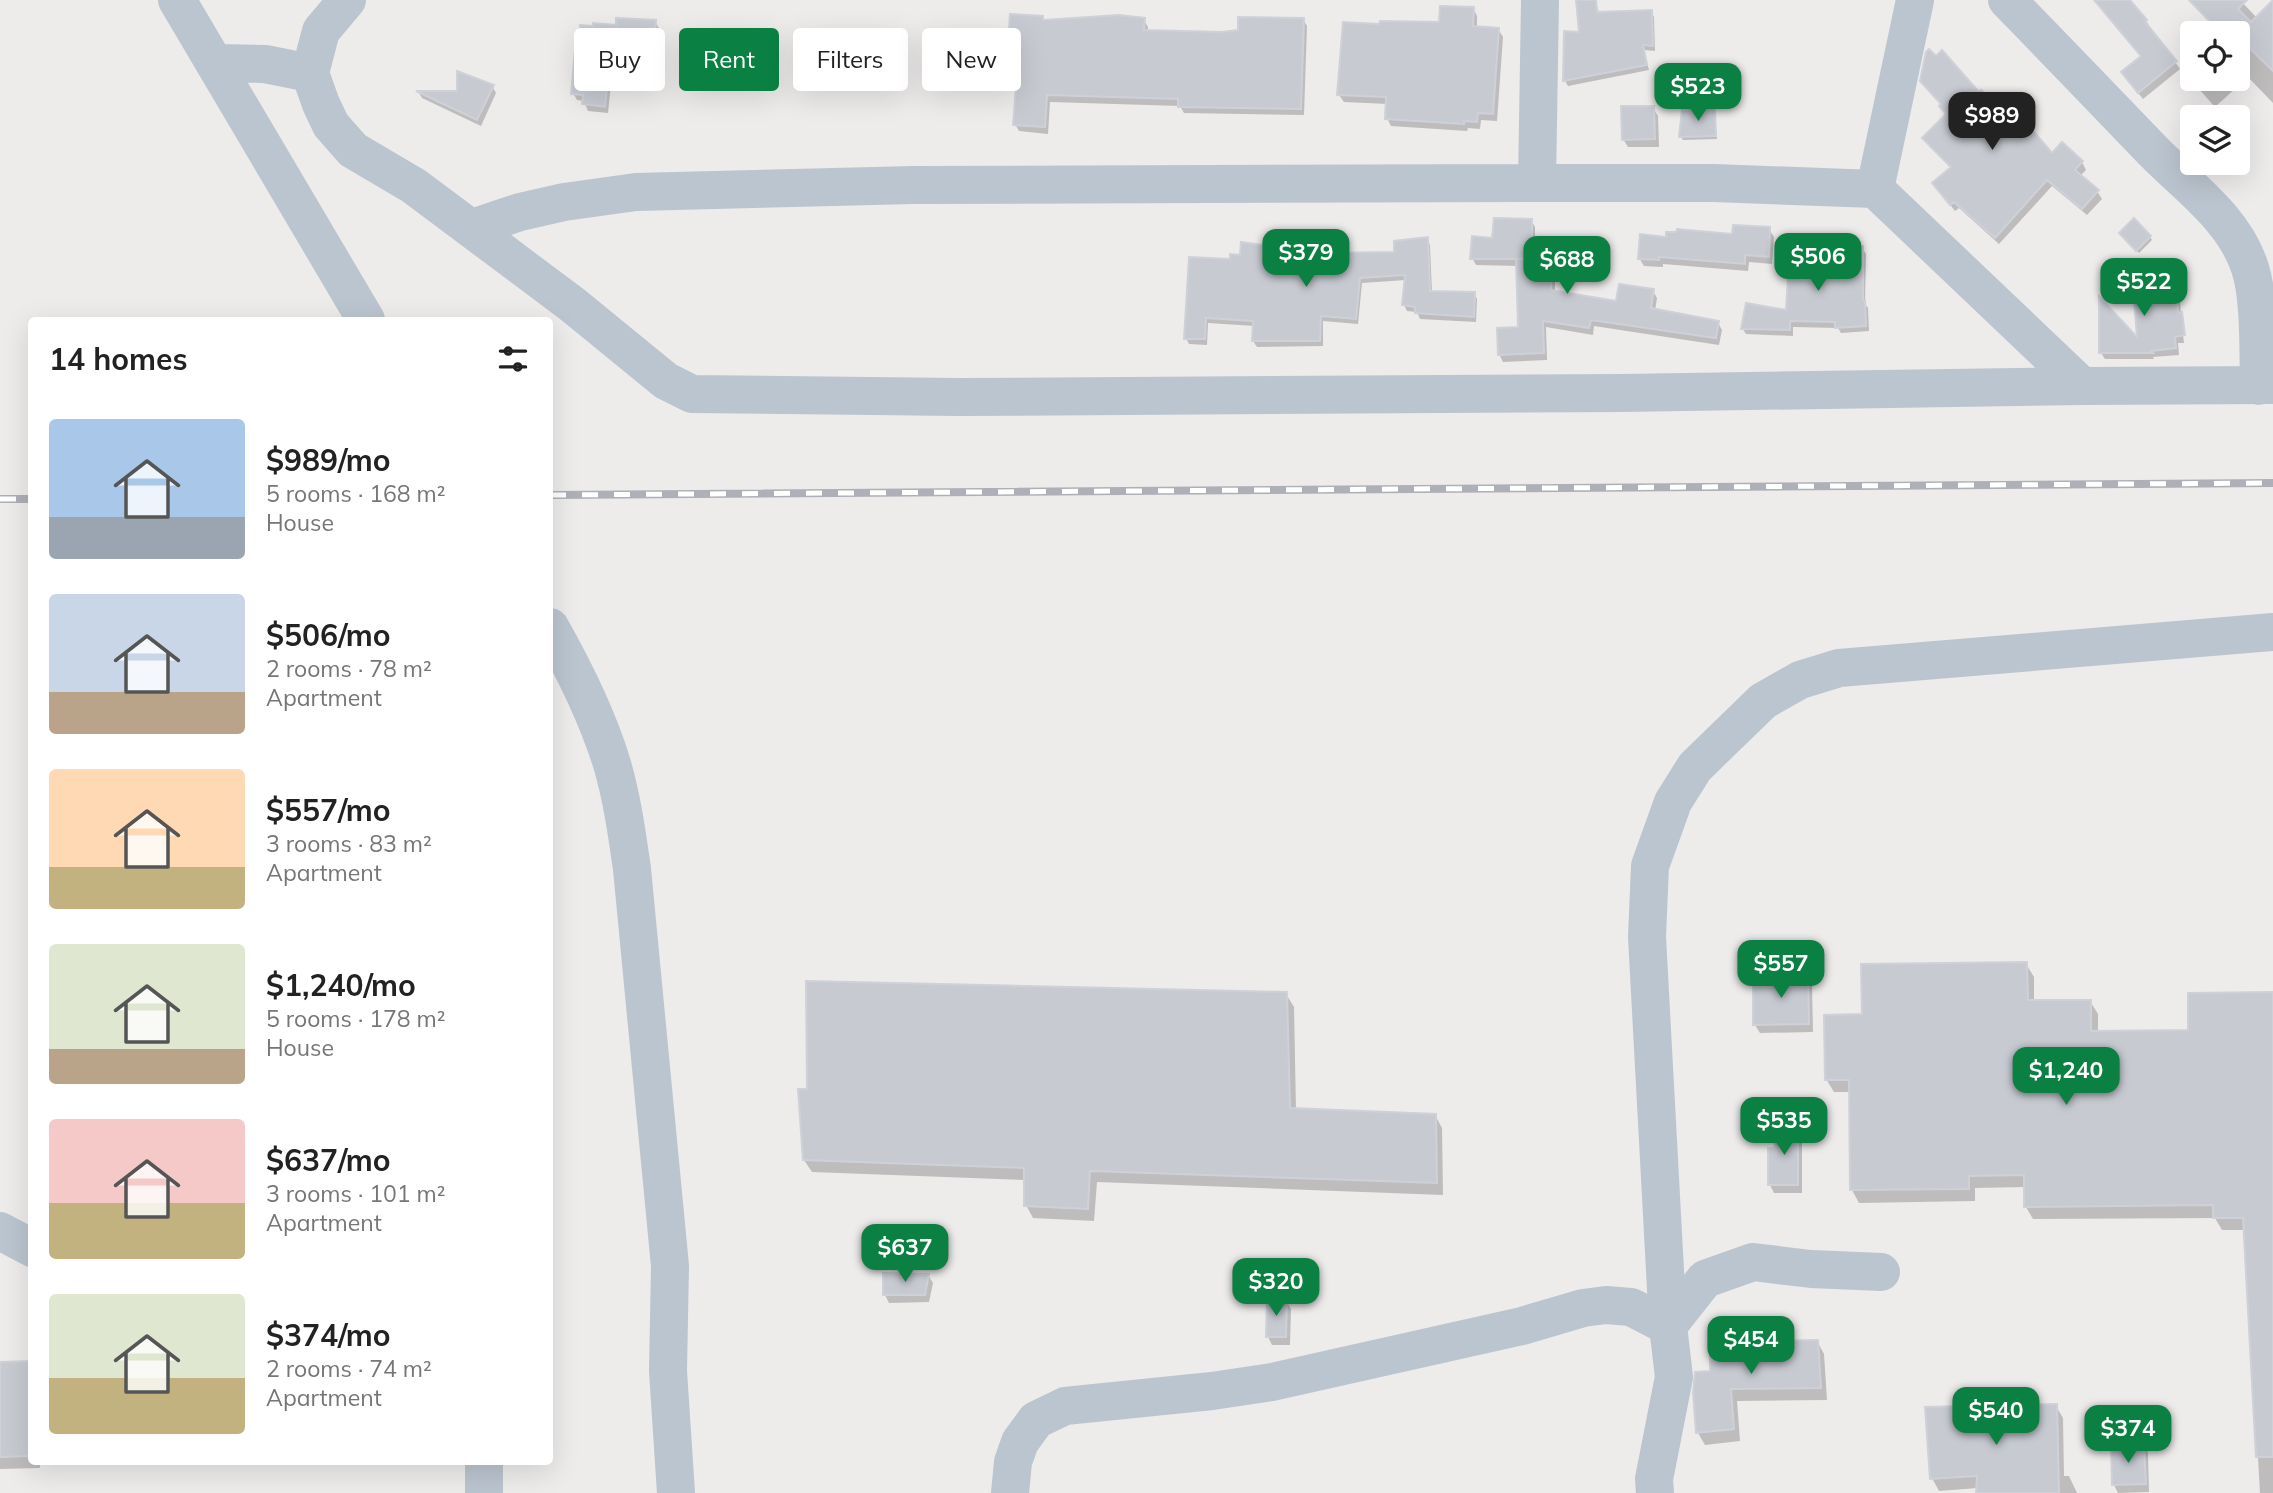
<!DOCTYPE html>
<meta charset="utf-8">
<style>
body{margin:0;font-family:Mulish,sans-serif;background:#f2f2f2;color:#222;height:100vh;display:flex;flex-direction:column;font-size:26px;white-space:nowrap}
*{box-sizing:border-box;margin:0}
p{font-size:23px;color:#767676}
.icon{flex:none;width:38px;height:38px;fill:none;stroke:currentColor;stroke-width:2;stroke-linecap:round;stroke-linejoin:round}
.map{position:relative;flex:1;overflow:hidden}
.details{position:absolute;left:28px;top:317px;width:525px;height:1148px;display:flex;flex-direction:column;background:#fff;border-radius:7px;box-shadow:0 7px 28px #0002}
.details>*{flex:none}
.hud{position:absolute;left:574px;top:28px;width:665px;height:63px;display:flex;gap:14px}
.controls{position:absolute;left:2180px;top:21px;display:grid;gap:14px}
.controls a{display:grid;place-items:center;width:70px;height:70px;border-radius:7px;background:#fff;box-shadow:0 7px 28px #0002;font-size:35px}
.price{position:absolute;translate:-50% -60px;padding:0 16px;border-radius:14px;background:#0b8043;color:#fff;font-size:23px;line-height:46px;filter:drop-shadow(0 2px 4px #0008)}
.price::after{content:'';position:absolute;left:50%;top:42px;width:21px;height:16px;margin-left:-10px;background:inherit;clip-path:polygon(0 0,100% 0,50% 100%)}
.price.current{background:#222;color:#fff}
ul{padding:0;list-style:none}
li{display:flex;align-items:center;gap:21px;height:175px;padding:0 21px}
li span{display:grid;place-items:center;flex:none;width:196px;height:140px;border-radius:7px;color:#555}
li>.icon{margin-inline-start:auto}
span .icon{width:84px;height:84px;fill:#fffc;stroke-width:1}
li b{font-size:30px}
h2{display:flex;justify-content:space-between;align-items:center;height:84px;padding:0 21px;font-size:30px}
.chip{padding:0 24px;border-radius:7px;background:#fff;box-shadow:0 7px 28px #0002;font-size:24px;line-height:63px}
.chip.current{background:#0b8043;color:#fff}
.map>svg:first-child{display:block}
.shadow{fill:#0003}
.building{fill:#c7cad1;stroke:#ced1d8;stroke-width:2}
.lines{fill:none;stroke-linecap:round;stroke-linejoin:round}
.minor{stroke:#bbc5cf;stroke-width:38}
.rail-casing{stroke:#adb0b6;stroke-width:8}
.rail{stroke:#fff;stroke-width:5;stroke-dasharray:16;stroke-linecap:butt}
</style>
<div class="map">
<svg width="2273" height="1493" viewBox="0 0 2273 1493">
<rect width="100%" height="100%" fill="#eeebeb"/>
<path class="shadow" d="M 1590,0 L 1595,0 L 1599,13 L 1651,12 L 1654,17 L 1655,51 L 1644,50 L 1649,70 L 1568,86 L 1565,81 L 1566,33 L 1581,34 Z
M 2094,0 L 2128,0 L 2146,21 L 2180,69 L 2143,99 L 2127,79 L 2142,57 Z
M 2206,0 L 2240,0 L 2257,18 L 2273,17 L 2273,103 L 2248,77 L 2215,107 L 2198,88 L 2194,81 L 2196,79 L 2238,79 L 2238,33 L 2220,33 L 2198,7 Z
M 1473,8 L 1477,16 L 1477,28 L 1498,29 L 1503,37 L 1497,121 L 1481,120 L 1480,129 L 1468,128 L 1467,131 L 1391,126 L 1387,118 L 1388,104 L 1344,102 L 1339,95 L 1381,26 L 1441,24 Z
M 1042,17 L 1044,21 L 1143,19 L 1148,27 L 1147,32 L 1222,33 L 1303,19 L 1307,26 L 1304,115 L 1184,113 L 1180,106 L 1050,102 L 1048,134 L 1019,131 L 1015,124 L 1019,66 L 1013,66 L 1008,59 Z
M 655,22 L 659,28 L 657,56 L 614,54 L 608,113 L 588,111 L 584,101 L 577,100 L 573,93 L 618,27 Z
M 492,86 L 496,93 L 481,126 L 422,98 L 419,93 L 459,93 Z
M 1979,94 L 2010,124 L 2052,156 L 2082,162 L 2086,170 L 2080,176 L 2097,191 L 2102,199 L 2087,215 L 2052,186 L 1999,244 L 1959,208 L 1955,211 L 1939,190 L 1952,169 L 1928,145 L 1924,138 L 1947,116 L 1941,107 Z
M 1653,108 L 1658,116 L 1659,147 L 1628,147 L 1623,139 Z
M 1714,110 L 1717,139 L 1683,140 L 1681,137 Z
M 1531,220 L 1535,227 L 1535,246 L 1547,247 L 1551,254 L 1550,260 L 1555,268 L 1555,293 L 1618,303 L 1653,291 L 1657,298 L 1655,311 L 1718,323 L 1722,330 L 1719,345 L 1594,326 L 1593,335 L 1546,327 L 1547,360 L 1503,362 L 1499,354 L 1520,328 L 1518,266 L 1476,265 L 1472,258 L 1493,240 Z
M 1769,229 L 1774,237 L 1772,264 L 1749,262 L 1748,271 L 1663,264 L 1663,267 L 1644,266 L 1639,258 L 1667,238 L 1734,236 Z
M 2123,236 L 2150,237 L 2152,240 L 2139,253 Z
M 1427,239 L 1430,245 L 1432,292 L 1474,293 L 1477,299 L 1476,322 L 1420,319 L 1417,312 L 1407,311 L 1404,305 L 1406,280 L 1362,283 L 1358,324 L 1323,321 L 1323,346 L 1257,347 L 1253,341 L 1255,326 L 1208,323 L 1207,345 L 1189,344 L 1186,338 L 1231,261 L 1316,255 L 1395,253 Z
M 1853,240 L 1857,248 L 1862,248 L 1866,254 L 1865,304 L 1868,308 L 1869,331 L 1841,333 L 1838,328 L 1793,327 L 1793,336 L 1746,334 L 1742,328 L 1788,312 L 1836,263 Z
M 2159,271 L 2163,278 L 2164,285 L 2175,284 L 2179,291 L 2181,313 L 2184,319 L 2181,319 L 2184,343 L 2178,343 L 2179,355 L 2153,357 L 2154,359 L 2105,359 L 2101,353 L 2139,341 Z
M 2026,964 L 2034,977 L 2034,1002 L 2090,1001 L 2098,1014 L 2098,1033 L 2190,1032 L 2273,994 L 2273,1493 L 2260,1493 L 2245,1230 L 2222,1230 L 2215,1218 L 2033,1219 L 2026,1207 L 2026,1187 L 1975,1188 L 1975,1201 L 1859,1203 L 1852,1190 L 1850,1092 L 1834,1092 L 1826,1079 L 1863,1016 Z
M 1807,976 L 1812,983 L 1813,1032 L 1760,1033 L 1755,1025 Z
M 1286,994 L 1294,1007 L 1296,1110 L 1435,1115 L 1442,1128 L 1443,1195 L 1097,1182 L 1094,1221 L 1033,1218 L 1026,1205 L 1026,1180 L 812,1172 L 804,1160 Z
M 1797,1127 L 1802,1135 L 1802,1193 L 1774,1193 L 1770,1185 L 1777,1150 Z
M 928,1275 L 933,1283 L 929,1302 L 889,1303 L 885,1295 Z
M 1286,1301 L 1291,1309 L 1290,1345 L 1272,1345 L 1268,1337 Z
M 1817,1341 L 1824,1354 L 1827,1400 L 1737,1401 L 1740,1441 L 1705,1445 L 1698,1433 L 1712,1373 Z
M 32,1363 L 32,1461 L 40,1461 L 40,1468 L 0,1469 L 0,1364 Z
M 2056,1406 L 2063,1418 L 2064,1476 L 2069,1476 L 2077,1493 L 1978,1493 L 1978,1488 L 1939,1491 L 1932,1478 Z
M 2143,1445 L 2148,1453 L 2149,1492 L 2118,1493 L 2114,1485 Z"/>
<path class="building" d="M 1576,0 L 1596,0 L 1597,12 L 1652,10 L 1653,46 L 1643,45 L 1647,65 L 1563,81 L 1564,31 L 1579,32 Z
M 2094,0 L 2130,0 L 2147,20 L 2145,22 L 2177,61 L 2138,93 L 2121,72 L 2141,56 Z
M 2189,0 L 2247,0 L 2238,9 L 2251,22 L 2273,0 L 2273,71 L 2238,37 L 2238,33 L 2234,33 L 2223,23 L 2217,29 Z
M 1440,6 L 1474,7 L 1473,26 L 1499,28 L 1493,114 L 1478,113 L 1477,122 L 1464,121 L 1464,124 L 1385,119 L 1386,97 L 1337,95 L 1343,22 L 1379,24 L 1380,21 L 1439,22 Z
M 1010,14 L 1043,16 L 1043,20 L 1119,15 L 1145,18 L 1144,30 L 1222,32 L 1238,30 L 1238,17 L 1304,18 L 1301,109 L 1178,107 L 1178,99 L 1047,95 L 1045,127 L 1013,125 L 1018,60 L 1007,59 Z
M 616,18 L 656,20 L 654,50 L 611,48 L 605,107 L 582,104 L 583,95 L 571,94 L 576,39 L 579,39 L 580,25 L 593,26 L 593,23 L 616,25 Z
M 1929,49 L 1936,56 L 1942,50 L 1979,92 L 1981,90 L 2010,121 L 2019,114 L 2052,153 L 2062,142 L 2083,161 L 2075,170 L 2099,190 L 2082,209 L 2047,180 L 1995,238 L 1954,202 L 1950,205 L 1932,183 L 1951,167 L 1922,138 L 1946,114 L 1939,106 L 1941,104 L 1920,81 L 1926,52 Z
M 457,71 L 494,85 L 477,120 L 416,91 L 457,91 Z
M 1621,106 L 1654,106 L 1655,139 L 1622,140 Z
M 1715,108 L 1716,136 L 1679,137 L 1682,110 Z
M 1494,218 L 1532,219 L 1532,243 L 1548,245 L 1547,259 L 1552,259 L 1551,290 L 1616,301 L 1619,284 L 1654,289 L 1651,308 L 1719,321 L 1716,338 L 1591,320 L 1589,328 L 1543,321 L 1544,353 L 1498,355 L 1497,328 L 1518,327 L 1516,259 L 1546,259 L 1470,259 L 1472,236 L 1492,238 Z
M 2134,218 L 2151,236 L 2136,251 L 2119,233 Z
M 1733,225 L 1770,227 L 1769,257 L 1745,255 L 1745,264 L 1659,257 L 1659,260 L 1638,259 L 1640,234 L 1666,237 L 1666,232 L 1676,232 L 1677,229 L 1732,234 Z
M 1428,237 L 1430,291 L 1475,292 L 1474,317 L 1415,313 L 1415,307 L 1402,305 L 1405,275 L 1360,278 L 1356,319 L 1321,316 L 1320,341 L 1252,341 L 1253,321 L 1206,318 L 1205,339 L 1184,339 L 1189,257 L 1230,259 L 1230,254 L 1240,255 L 1241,242 L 1317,253 L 1394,252 L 1394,241 Z
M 1834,237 L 1854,238 L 1854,246 L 1863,246 L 1863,300 L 1865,300 L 1866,326 L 1835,328 L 1835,322 L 1790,321 L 1790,330 L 1741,329 L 1746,303 L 1786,310 L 1789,258 L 1834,261 Z
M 2160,269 L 2162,284 L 2176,282 L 2178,313 L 2182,312 L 2185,335 L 2175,337 L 2176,348 L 2151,351 L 2153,353 L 2099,353 L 2099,296 L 2137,337 L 2132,272 Z
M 2027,962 L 2028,1000 L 2091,1000 L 2091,1031 L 2188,1030 L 2188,993 L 2273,992 L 2273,1457 L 2256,1457 L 2243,1218 L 2213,1218 L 2213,1205 L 2024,1207 L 2024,1175 L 1969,1176 L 1969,1189 L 1850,1190 L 1849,1080 L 1825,1080 L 1824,1015 L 1862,1014 L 1861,964 Z
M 1808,974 L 1809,1024 L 1753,1025 L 1753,975 Z
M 806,981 L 1287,992 L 1290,1108 L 1436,1114 L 1437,1183 L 1090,1171 L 1088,1209 L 1024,1206 L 1024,1168 L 803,1160 L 798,1089 L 807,1089 Z
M 1775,1125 L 1798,1125 L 1798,1185 L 1768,1185 L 1768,1148 L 1775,1148 Z
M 883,1273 L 929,1274 L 925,1295 L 883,1295 Z
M 1267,1299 L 1287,1300 L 1286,1337 L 1266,1337 Z
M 1818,1340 L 1821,1388 L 1731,1389 L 1734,1429 L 1696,1433 L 1693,1393 L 1695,1372 L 1710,1371 L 1710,1342 Z
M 32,1361 L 32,1456 L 0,1457 L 0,1362 Z
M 2057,1404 L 2059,1493 L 1976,1493 L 1977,1476 L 1930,1479 L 1925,1407 Z
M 2144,1444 L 2146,1484 L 2112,1485 L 2111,1445 Z"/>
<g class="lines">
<path class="minor" d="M 177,0 L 366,320
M 1915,0 L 1875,189 L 2082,386
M 2007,0 C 2056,50 2104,100 2152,150 C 2188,187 2234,218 2250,268 C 2260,298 2258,353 2259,386
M 214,63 L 265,64 L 310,73 L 321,104 L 331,125 L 353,150 L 414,186 L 573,305 L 666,381 L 692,394 L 959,397 L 1622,393 L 2082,386 L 2273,385
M 310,73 L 321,31 L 347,0
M 1537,183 L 1540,0
M 472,228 L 520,212 L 564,202 L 636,192 L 914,185 L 1537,183 L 1714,183 L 1875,189
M 550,627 C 575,671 597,715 612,764 C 622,798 627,834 632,869 L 670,1266 L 668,1371 L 676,1493
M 0,1231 L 32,1248
M 1668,1326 L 1647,937 L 1650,866 L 1673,802 L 1695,767 L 1763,701 L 1800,680 L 1839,668 L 2273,632
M 1668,1326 L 1705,1279 L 1753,1262 L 1811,1269 L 1881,1272
M 484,1461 L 484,1493
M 1010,1493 L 1013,1462 L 1020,1442 L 1036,1420 L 1065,1406 L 1212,1391 L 1272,1382 L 1522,1326 L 1583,1308 L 1606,1305 L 1631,1307 L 1668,1326 L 1674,1377 L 1654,1479 L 1655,1493"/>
<defs>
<path id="rail" d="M 550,495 L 2273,483
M 0,499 L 32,499"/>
</defs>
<use href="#rail" class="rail-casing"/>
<use href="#rail" class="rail"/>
</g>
</svg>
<div class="controls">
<a><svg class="icon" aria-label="locate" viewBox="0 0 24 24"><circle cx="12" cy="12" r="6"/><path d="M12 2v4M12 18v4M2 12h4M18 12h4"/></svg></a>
<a><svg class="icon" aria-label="layers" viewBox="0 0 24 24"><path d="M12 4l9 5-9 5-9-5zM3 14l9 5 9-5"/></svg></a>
</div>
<b class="price" style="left:1698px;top:123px">$523</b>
<b class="price current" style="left:1992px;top:152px">$989</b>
<b class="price" style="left:1306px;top:289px">$379</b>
<b class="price" style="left:1818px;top:293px">$506</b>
<b class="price" style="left:1567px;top:296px">$688</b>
<b class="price" style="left:2144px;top:318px">$522</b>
<b class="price" style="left:1781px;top:1000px">$557</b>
<b class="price" style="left:2066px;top:1107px">$1,240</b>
<b class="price" style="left:1784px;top:1157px">$535</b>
<b class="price" style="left:905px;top:1284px">$637</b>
<b class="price" style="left:1276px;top:1318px">$320</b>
<b class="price" style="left:1751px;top:1376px">$454</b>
<b class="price" style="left:1996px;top:1447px">$540</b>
<b class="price" style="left:2128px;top:1465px">$374</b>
<div class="hud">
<a class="chip">Buy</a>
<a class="chip current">Rent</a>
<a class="chip">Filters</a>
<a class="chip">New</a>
</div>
<section class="details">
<h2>14 homes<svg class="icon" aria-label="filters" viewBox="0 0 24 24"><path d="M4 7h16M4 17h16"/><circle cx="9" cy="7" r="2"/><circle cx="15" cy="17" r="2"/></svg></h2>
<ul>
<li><span style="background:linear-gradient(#a9c7e8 70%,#9aa5b1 0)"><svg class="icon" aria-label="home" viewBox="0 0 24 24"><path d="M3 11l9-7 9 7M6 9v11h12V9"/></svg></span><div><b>$989/mo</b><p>5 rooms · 168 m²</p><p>House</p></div></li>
<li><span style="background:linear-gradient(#c9d6e8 70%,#b9a48a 0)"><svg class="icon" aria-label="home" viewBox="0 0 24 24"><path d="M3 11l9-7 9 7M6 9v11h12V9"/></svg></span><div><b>$506/mo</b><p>2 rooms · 78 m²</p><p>Apartment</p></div></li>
<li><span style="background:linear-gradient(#ffd9b3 70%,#c2b280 0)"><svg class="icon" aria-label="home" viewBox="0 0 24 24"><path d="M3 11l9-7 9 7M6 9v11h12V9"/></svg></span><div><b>$557/mo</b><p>3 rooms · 83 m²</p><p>Apartment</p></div></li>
<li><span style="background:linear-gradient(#dfe7d0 75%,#b9a48a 0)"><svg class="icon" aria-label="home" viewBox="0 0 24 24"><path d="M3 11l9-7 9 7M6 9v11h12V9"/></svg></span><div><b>$1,240/mo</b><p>5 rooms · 178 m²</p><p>House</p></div></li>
<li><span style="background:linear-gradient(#f6c9c9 60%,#c2b280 0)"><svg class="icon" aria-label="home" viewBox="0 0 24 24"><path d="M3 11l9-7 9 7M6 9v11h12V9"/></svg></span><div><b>$637/mo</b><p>3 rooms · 101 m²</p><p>Apartment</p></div></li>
<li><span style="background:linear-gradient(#dfe7d0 60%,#c2b280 0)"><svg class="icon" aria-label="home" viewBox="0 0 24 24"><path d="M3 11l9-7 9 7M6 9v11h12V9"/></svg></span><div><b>$374/mo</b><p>2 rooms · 74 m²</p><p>Apartment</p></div></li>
</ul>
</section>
</div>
